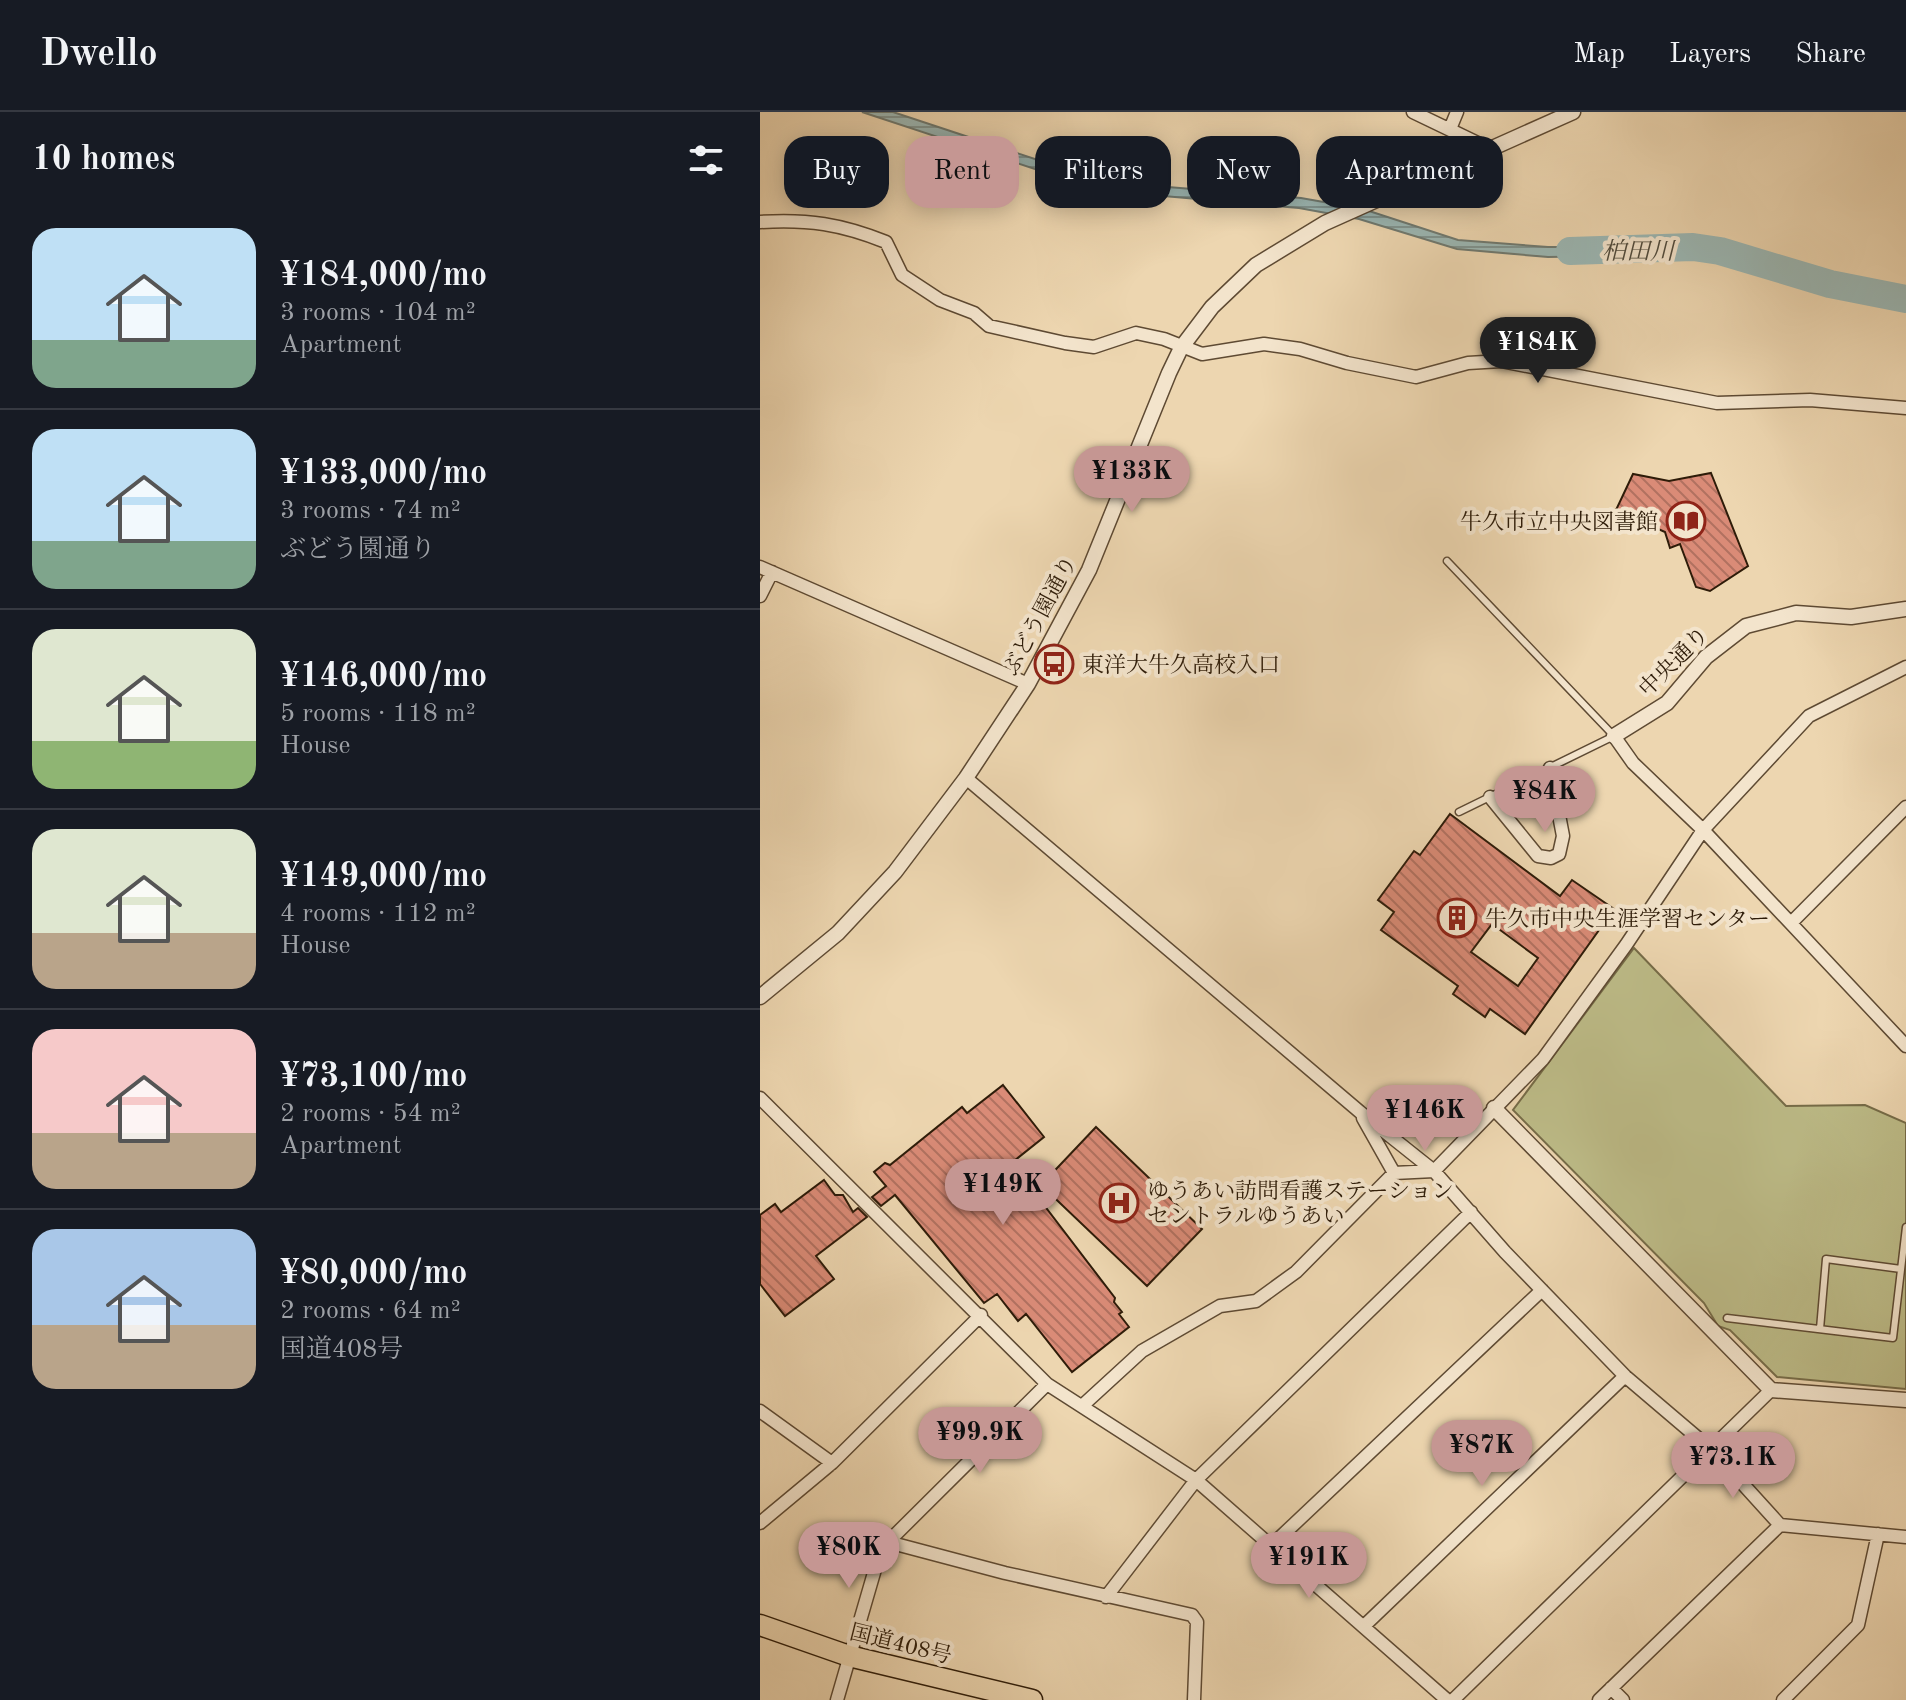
<!DOCTYPE html>
<meta charset="utf-8">
<style>
body{margin:0;font-family:"Old Standard TT","Noto Serif JP",serif;background:#20242c;color:#f1f3f6;height:100vh;display:flex;flex-direction:column;font-size:30px;white-space:nowrap}
*{box-sizing:border-box;margin:0}
p{font-size:26px;color:#9ea1a6}
.icon{flex:none;width:44px;height:44px;fill:none;stroke:currentColor;stroke-width:2;stroke-linecap:round;stroke-linejoin:round}
.map{position:relative;flex:1;overflow:hidden}
.drawer{display:flex;flex-direction:column;background:#171b24;width:760px}
.drawer>*{flex:none}
.top-card{position:absolute;left:24px;top:24px;width:760px;height:72px;display:flex;gap:16px}
.price{position:absolute;translate:-50% -68px;padding:0 18px;border-radius:28px;background:#c59692;color:#111;font-size:26px;line-height:52px;filter:drop-shadow(0 2px 4px #0008)}
.price::after{content:'';position:absolute;left:50%;top:48px;width:24px;height:18px;margin-left:-12px;background:inherit;clip-path:polygon(0 0,100% 0,50% 100%)}
.price.selected{background:#222;color:#fff}
ul{padding:0;list-style:none}
li{display:flex;align-items:center;gap:24px;height:200px;padding:0 32px}
li+li{border-top:2px solid #363941}
li span{display:grid;place-items:center;flex:none;width:224px;height:160px;border-radius:24px;color:#555}
li>.icon{margin-inline-start:auto}
span .icon{width:96px;height:96px;fill:#fffc;stroke-width:1}
li b{font-size:34px}
h2{display:flex;justify-content:space-between;align-items:center;height:96px;padding:0 32px;font-size:34px}
.tag{padding:0 28px;border-radius:24px;background:#171b24;box-shadow:0 4px 20px #0003;font-size:28px;line-height:72px}
.tag.selected{background:#c59692;color:#111}
header{display:flex;align-items:center;gap:48px;box-sizing:border-box;height:112px;padding:0 40px;background:#171b24;border-bottom:2px solid #363941}
header strong{font-size:38px}
nav{display:flex;gap:44px;margin-inline-start:auto;font-size:28px}
main{display:flex;flex:1;min-height:0}
.map>svg:first-child{display:block}
.pitch{fill:#bdbc88;stroke:#766c48;stroke-width:2}
.water{fill:url(#water-rules);stroke:#6f7970;stroke-width:2}
.lines{fill:none;stroke-linecap:round;stroke-linejoin:round}
.river{stroke:#9bb7b4;stroke-width:28}
.building{fill:url(#building-back-hatch);stroke:#2e1c09;stroke-width:2;fill-rule:evenodd}
.service-casing{stroke:#5e4a33;stroke-width:9}
.minor-casing{stroke:#5e4a33;stroke-width:15}
.tertiary-casing{stroke:#5e4a33;stroke-width:17}
.trunk-casing{stroke:#2e1c09;stroke-width:23}
.service{stroke:#f3e4cc;stroke-width:6}
.minor{stroke:#f3e4cc;stroke-width:12}
.tertiary{stroke:#f3e4cc;stroke-width:14}
.trunk{stroke:#edd6b0;stroke-width:20}
.labels{text-anchor:middle;stroke-width:8;stroke-linejoin:round;paint-order:stroke}
.poi-label{font-size:22px;fill:#2e1c09;stroke:#f3e4cc;text-anchor:start}
.street-label{font-size:22px;fill:#2e1c09;stroke:#f3e4cc}
.water-label{font-size:24px;font-style:italic;fill:#4f4a3c;stroke:#f3e4cc}
</style>
<header>
<strong>Dwello</strong>
<nav><a>Map</a><a>Layers</a><a>Share</a></nav>
</header>
<main>
<section class="drawer">
<h2>10 homes<svg class="icon" aria-label="filters" viewBox="0 0 24 24"><path d="M4 7h16M4 17h16"/><circle cx="9" cy="7" r="2"/><circle cx="15" cy="17" r="2"/></svg></h2>
<ul>
<li><span style="background:linear-gradient(#bfe0f5 70%,#7fa58c 0)"><svg class="icon" aria-label="home" viewBox="0 0 24 24"><path d="M3 11l9-7 9 7M6 9v11h12V9"/></svg></span><div><b>¥184,000/mo</b><p>3 rooms · 104 m²</p><p>Apartment</p></div></li>
<li><span style="background:linear-gradient(#bfe0f5 70%,#7fa58c 0)"><svg class="icon" aria-label="home" viewBox="0 0 24 24"><path d="M3 11l9-7 9 7M6 9v11h12V9"/></svg></span><div><b>¥133,000/mo</b><p>3 rooms · 74 m²</p><p>ぶどう園通り</p></div></li>
<li><span style="background:linear-gradient(#dfe7d0 70%,#8fb573 0)"><svg class="icon" aria-label="home" viewBox="0 0 24 24"><path d="M3 11l9-7 9 7M6 9v11h12V9"/></svg></span><div><b>¥146,000/mo</b><p>5 rooms · 118 m²</p><p>House</p></div></li>
<li><span style="background:linear-gradient(#dfe7d0 65%,#b9a48a 0)"><svg class="icon" aria-label="home" viewBox="0 0 24 24"><path d="M3 11l9-7 9 7M6 9v11h12V9"/></svg></span><div><b>¥149,000/mo</b><p>4 rooms · 112 m²</p><p>House</p></div></li>
<li><span style="background:linear-gradient(#f6c9c9 65%,#b9a48a 0)"><svg class="icon" aria-label="home" viewBox="0 0 24 24"><path d="M3 11l9-7 9 7M6 9v11h12V9"/></svg></span><div><b>¥73,100/mo</b><p>2 rooms · 54 m²</p><p>Apartment</p></div></li>
<li><span style="background:linear-gradient(#a9c7e8 60%,#b9a48a 0)"><svg class="icon" aria-label="home" viewBox="0 0 24 24"><path d="M3 11l9-7 9 7M6 9v11h12V9"/></svg></span><div><b>¥80,000/mo</b><p>2 rooms · 64 m²</p><p>国道408号</p></div></li>
</ul>
</section>
<div class="map">
<svg width="1146" height="1588" viewBox="0 0 1146 1588">
<defs>
<pattern id="water-rules" width="6" height="5" patternUnits="userSpaceOnUse" patternTransform="scale(2)"><rect width="6" height="5" fill="#9bb7b4"/><path d="M0 2.5h6" fill="none" stroke="#7f9491"/></pattern>
<pattern id="building-back-hatch" width="6" height="6" patternUnits="userSpaceOnUse" patternTransform="scale(2)"><rect width="6" height="6" fill="#da8b77"/><path d="M-1 5l2 2M0 0l6 6M5-1l2 2" fill="none" stroke="#b17160"/></pattern>
</defs>
<rect width="100%" height="100%" fill="#edd6b0"/>
<filter id="stains"><feTurbulence type="fractalNoise" baseFrequency=".0025" numOctaves="4"/><feColorMatrix values="0 0 0 0 .2 0 0 0 0 .09 0 0 0 0 .02 0 0 0 .5 -.17"/></filter>
<radialGradient id="worn" r=".72"><stop offset=".6" stop-color="#630" stop-opacity="0"/><stop offset="1" stop-color="#630" stop-opacity=".3"/></radialGradient>
<path class="pitch" d="M 874,836 L 1026,994 L 1105,993 L 1146,1011 L 1146,1277 L 1017,1265 L 970,1218 L 958,1214 L 944,1191 L 753,998 Z"/>
<path class="water" d="M 102,0 L 133,0 L 290,52 L 371,72 L 541,86 L 603,97 L 698,128 L 788,135 L 847,135 L 847,144 L 788,145 L 697,137 L 599,107 L 539,96 L 369,81 L 287,61 Z"/>
<g class="lines">
<path class="river" d="M 810,139 L 933,135 L 960,139 L 1070,172 L 1146,187"/>
</g>
<path class="building" d="M 951,361 L 988,454 L 950,479 L 936,475 L 920,432 L 910,436 L 905,420 L 856,398 L 873,362 L 909,369 Z
M 690,702 L 800,784 L 812,768 L 854,797 L 765,922 L 730,897 L 725,905 L 693,882 L 698,874 L 621,818 L 634,800 L 618,788 L 654,739 L 660,743 ZM 732,812 L 778,846 L 758,874 L 711,840 Z
M 243,973 L 284,1025 L 244,1057 L 260,1077 L 264,1075 L 271,1083 L 274,1080 L 355,1186 L 354,1190 L 362,1200 L 359,1202 L 369,1215 L 312,1260 L 266,1202 L 258,1209 L 237,1182 L 224,1191 L 135,1083 L 121,1094 L 112,1085 L 126,1074 L 114,1060 L 125,1051 L 130,1053 L 202,995 L 207,1001 Z
M 336,1015 L 442,1117 L 387,1174 L 281,1073 Z
M 64,1068 L 75,1083 L 83,1083 L 93,1100 L 98,1096 L 107,1105 L 56,1144 L 74,1167 L 25,1204 L 0,1172 L 0,1103 L 15,1092 L 21,1100 Z"/>
<g class="lines">
<defs>
<path id="service" d="M 687,449 L 854,624 L 699,700
M 967,1206 L 1133,1226 L 1146,1115
M 1060,1217 L 1066,1147 L 1141,1157"/>
<path id="minor" d="M 653,0 L 730,37
M 690,17 L 697,0
M 0,110 C 48,107 81,112 126,130 L 142,163 L 180,188 L 214,201 L 229,214 L 305,231 L 334,235 L 376,221 L 404,227 L 442,242 L 504,232 L 540,237 L 587,251 L 656,265 L 708,251 L 741,249 L 957,291 L 1050,288 L 1146,296
M 0,455 L 268,572
M 0,484 L 12,460
M 854,624 L 873,651 L 943,718 L 1146,934
M 206,666 L 600,1000 L 674,1059 L 745,1140 L 865,1264 L 952,1338 L 1020,1413 L 1146,1425
M 730,685 L 778,744 L 791,746 L 799,742 L 803,724 L 790,656
M 1032,810 L 1146,695
M 0,986 L 287,1272 L 436,1368 L 687,1588
M 603,1006 L 634,1061 L 674,1059 L 783,947 L 866,833 L 943,718 L 1049,604 L 1146,555
M 322,1294 L 382,1239 L 460,1194 L 496,1189 L 536,1160 L 634,1061
M 0,1299 L 72,1351
M 0,1411 L 72,1351 L 221,1203
M 128,1430 L 245,1461 L 432,1503 L 437,1510 L 434,1588
M 512,1433 L 782,1178
M 346,1485 L 436,1368 L 711,1100
M 604,1514 L 865,1264
M 851,1576 L 863,1588
M 77,1588 L 118,1447 L 128,1430 L 287,1272
M 693,1588 L 1011,1278
M 839,1588 L 1020,1413
M 1023,1588 L 1098,1513 L 1118,1422"/>
<path id="tertiary" d="M 854,624 L 907,591 L 946,545 L 986,514 L 1036,501 L 1091,505 L 1146,497
M 0,885 L 78,821 L 135,760 L 206,666 L 268,572 L 329,458 L 409,261 L 421,236 L 452,195 L 496,153 L 565,111 L 813,0
M 734,996 L 1011,1278 L 1146,1288"/>
<path id="trunk" d="M 0,1513 L 89,1544 L 272,1588"/>
</defs>
<use href="#service" class="service-casing"/>
<use href="#minor" class="minor-casing"/>
<use href="#tertiary" class="tertiary-casing"/>
<use href="#trunk" class="trunk-casing"/>
<use href="#service" class="service"/>
<use href="#minor" class="minor"/>
<use href="#tertiary" class="tertiary"/>
<use href="#trunk" class="trunk"/>
</g>
<defs>
<symbol id="library-ring" viewBox="-11 -11 22 22"><circle r="9.5" fill="#f3e4cc" stroke="#8f2418" stroke-width="1.5"/><path d="M-6-4Q-3-5.5-.7-3.5V5Q-3 3-6 4ZM6-4Q3-5.5 .7-3.5V5Q3 3 6 4Z" fill="#8f2418"/></symbol>
<symbol id="bus-ring" viewBox="-11 -11 22 22"><circle r="9.5" fill="#f3e4cc" stroke="#8f2418" stroke-width="1.5"/><path d="M-5-6H5V4H4V6H2V4H-2V6H-4V4H-5ZM-3.5-4V0h7V-4ZM-3.5 1.2v1.5H-2V1.2ZM2 1.2v1.5H3.5V1.2Z" fill="#8f2418"/></symbol>
<symbol id="building-ring" viewBox="-11 -11 22 22"><circle r="9.5" fill="#f3e4cc" stroke="#8f2418" stroke-width="1.5"/><path d="M-4-6H4V6H1V3H-1V6H-4ZM-2.5-4.3h1.7v1.8h-1.7ZM.8-4.3h1.7v1.8H.8ZM-2.5-1h1.7V.8h-1.7ZM.8-1h1.7V.8H.8Z" fill="#8f2418"/></symbol>
<symbol id="hospital-ring" viewBox="-11 -11 22 22"><circle r="9.5" fill="#f3e4cc" stroke="#8f2418" stroke-width="1.5"/><path d="M-5-5h3v3.5h4V-5h3V5h-3V1.5h-4V5h-3Z" fill="#8f2418"/></symbol>
</defs>
<g fill-rule="evenodd">
<use href="#library-ring" x="904" y="387" width="44" height="44"/>
<use href="#bus-ring" x="272" y="530" width="44" height="44"/>
<use href="#building-ring" x="675" y="784" width="44" height="44"/>
<use href="#hospital-ring" x="337" y="1069" width="44" height="44"/>
</g>
<g class="labels">
<g class="poi-label">
<text x="898" y="417" text-anchor="end">牛久市立中央図書館</text>
<text x="322" y="560">東洋大牛久高校入口</text>
<text x="725" y="814">牛久市中央生涯学習センター</text>
<text x="387" y="1086">ゆうあい訪問看護ステーション<tspan x="387" dy="25">セントラルゆうあい</tspan></text>
</g>
<g class="street-label">
<text transform="translate(279 503) rotate(-62)" y="8">ぶどう園通り</text>
<text transform="translate(913 549) rotate(-45)" y="8">中央通り</text>
<text transform="translate(141 1531) rotate(14)" y="8">国道408号</text>
</g>
<g class="water-label">
<text x="878" y="147">柏田川</text>
</g>
</g>
<rect width="100%" height="100%" filter="url(#stains)"/>
<rect width="100%" height="100%" fill="url(#worn)"/>
</svg>
<b class="price selected" style="left:778px;top:273px">¥184K</b>
<b class="price" style="left:372px;top:402px">¥133K</b>
<b class="price" style="left:785px;top:722px">¥84K</b>
<b class="price" style="left:665px;top:1041px">¥146K</b>
<b class="price" style="left:243px;top:1115px">¥149K</b>
<b class="price" style="left:220px;top:1363px">¥99.9K</b>
<b class="price" style="left:722px;top:1376px">¥87K</b>
<b class="price" style="left:973px;top:1388px">¥73.1K</b>
<b class="price" style="left:89px;top:1478px">¥80K</b>
<b class="price" style="left:549px;top:1488px">¥191K</b>
<div class="top-card">
<a class="tag">Buy</a>
<a class="tag selected">Rent</a>
<a class="tag">Filters</a>
<a class="tag">New</a>
<a class="tag">Apartment</a>
</div>
</div>
</main>
